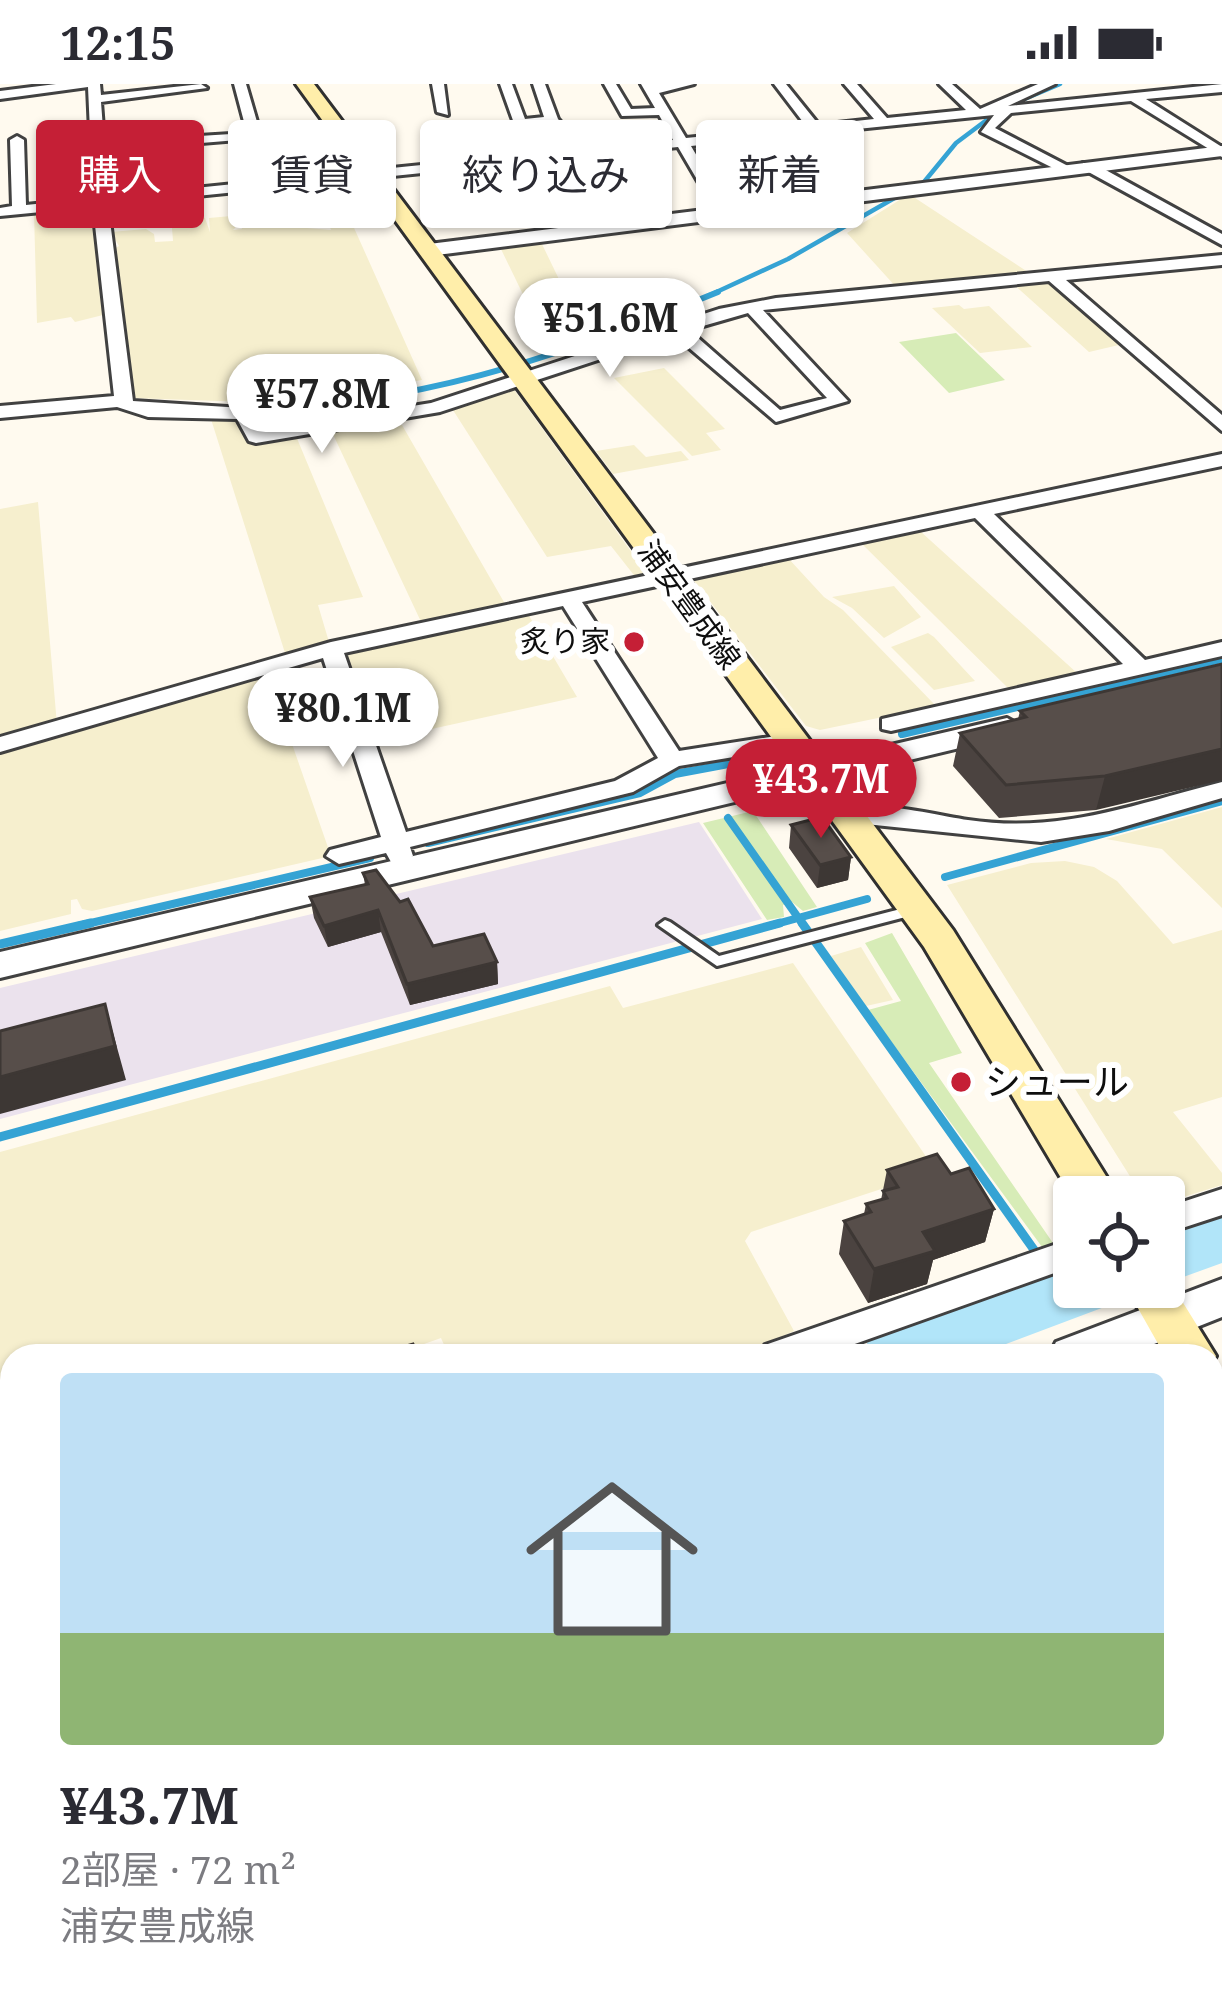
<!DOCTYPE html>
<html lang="ja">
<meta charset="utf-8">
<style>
body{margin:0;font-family:"Noto Serif","Noto Sans JP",serif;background:#f7f7f7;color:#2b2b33;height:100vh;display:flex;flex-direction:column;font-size:45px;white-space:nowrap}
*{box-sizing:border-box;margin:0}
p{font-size:39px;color:#7c7c81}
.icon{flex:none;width:66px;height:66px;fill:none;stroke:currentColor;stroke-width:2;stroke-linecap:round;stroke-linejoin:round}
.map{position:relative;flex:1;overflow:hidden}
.side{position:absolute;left:0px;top:1260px;width:1224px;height:660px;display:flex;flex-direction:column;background:#fff;border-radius:36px 36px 0 0;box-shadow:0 3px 9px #0004}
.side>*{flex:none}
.top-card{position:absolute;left:36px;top:36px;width:1152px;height:108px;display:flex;gap:24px}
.tools{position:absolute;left:1053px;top:1092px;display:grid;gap:24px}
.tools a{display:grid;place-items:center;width:132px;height:132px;border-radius:12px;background:#fff;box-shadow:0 3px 9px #0004;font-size:60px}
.price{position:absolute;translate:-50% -102px;padding:0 27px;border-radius:42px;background:#fff;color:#222;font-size:39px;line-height:78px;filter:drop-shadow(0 3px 6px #0008)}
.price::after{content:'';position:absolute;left:50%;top:72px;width:36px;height:27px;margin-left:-18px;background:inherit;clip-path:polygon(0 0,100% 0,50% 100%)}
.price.selected{background:#c51f36;color:#fff}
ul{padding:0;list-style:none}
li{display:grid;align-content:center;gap:24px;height:636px;padding:0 60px}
li span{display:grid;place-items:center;height:372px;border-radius:12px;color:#555}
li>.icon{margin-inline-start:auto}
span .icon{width:216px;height:216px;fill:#fffc;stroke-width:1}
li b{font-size:51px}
.tag{padding:0 42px;border-radius:12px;background:#fff;box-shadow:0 3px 9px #0004;font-size:42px;line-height:108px}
.tag.selected{background:#c51f36;color:#fff}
.status{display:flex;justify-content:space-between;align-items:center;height:84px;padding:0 60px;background:#fff;direction:ltr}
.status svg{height:33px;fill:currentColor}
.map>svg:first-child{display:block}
.industrial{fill:#ebe2ed}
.farmland{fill:#f6efce}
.green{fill:#d7ecb7}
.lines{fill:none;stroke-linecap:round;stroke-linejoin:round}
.stream-far3{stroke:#35a3d4;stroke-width:4.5}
.stream-far2{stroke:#35a3d4;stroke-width:6}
.stream-far1{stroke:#35a3d4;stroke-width:8}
.stream{stroke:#35a3d4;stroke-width:9}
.river{fill:#b1e5f9;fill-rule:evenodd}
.service-casing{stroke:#414141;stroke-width:6}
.minor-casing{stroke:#414141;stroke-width:6}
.tertiary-casing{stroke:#414141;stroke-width:6}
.secondary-casing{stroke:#303030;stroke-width:6}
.service{fill:#fff;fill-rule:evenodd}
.minor{fill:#fff;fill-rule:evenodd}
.tertiary{fill:#fff;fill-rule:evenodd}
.secondary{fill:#fea;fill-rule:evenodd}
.wall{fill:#4b4340}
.shaded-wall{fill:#3d3734}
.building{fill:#574e4a;stroke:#3d3734;stroke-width:3}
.poi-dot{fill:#c51f36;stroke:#fff;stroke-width:4.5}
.labels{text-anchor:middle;stroke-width:12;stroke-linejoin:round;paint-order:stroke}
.far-street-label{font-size:30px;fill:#0e0e0e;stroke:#fff}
.far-poi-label{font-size:30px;fill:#0e0e0e;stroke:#fff;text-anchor:end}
.poi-label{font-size:36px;fill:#0e0e0e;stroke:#fff;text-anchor:start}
</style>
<div class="status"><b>12:15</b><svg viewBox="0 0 49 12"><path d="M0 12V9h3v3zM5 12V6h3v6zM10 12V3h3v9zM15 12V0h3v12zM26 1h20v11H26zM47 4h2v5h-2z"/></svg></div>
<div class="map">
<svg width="1222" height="1920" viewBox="0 0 1222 1920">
<rect width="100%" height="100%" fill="#fffaef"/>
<path class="industrial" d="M 699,738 L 762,835 L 0,1035 L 0,904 Z"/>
<path class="farmland" d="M 334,99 L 422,296 L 368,306 L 367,313 L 310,320 L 131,314 L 112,166 L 119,162 L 111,148 L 146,145 L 154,150 L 155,158 L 173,157 L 172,144 L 179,143 L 176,130 L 195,128 L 205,134 L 210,148 L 209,134 L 231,132 L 238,141 L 233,146 L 242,145 L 236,125 L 243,123 L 239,110 L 292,103 L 307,144 L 331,146 L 314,101 Z
M 909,110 L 1031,190 L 896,203 L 847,149 Z
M 96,123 L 107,230 L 75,238 L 71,233 L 37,239 L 34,129 Z
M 540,156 L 585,249 L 548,262 L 499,161 Z
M 1051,196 L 1123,260 L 1089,268 L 1010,197 Z
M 959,221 L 964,225 L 989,222 L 1032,263 L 980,269 L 932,224 Z
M 664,284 L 725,345 L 706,349 L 721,366 L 692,372 L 614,294 Z
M 513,304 L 651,495 L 637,495 L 611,462 L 547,473 L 451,323 Z
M 210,332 L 235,333 L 255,361 L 296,352 L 363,513 L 318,521 L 329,558 L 285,569 Z
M 384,337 L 387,343 L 402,341 L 508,525 L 423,542 L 331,346 Z
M 634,361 L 646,373 L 681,367 L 689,376 L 613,390 L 596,367 Z
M 38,418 L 57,641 L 0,657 L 0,425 Z
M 920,447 L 1077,589 L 1008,604 L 862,460 Z
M 788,474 L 824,513 L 843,526 L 936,622 L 820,646 L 806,642 L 692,494 Z
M 894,502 L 921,533 L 884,554 L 852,524 L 832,513 Z
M 528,530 L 577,613 L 377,657 L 345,569 Z
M 928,549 L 934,553 L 975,597 L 934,606 L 891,563 Z
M 267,588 L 331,772 L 92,827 L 82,825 L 77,815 L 71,816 L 71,830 L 0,847 L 0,664 Z
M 1222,723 L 1222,824 L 1162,765 L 1106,755 Z
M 1065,777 L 1094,783 L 1117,797 L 1173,860 L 1222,846 L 1222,1013 L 1173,1028 L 1222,1089 L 1222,1101 L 1164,1119 L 1164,1113 L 1143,1113 L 947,801 L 1031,779 Z
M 861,863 L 893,916 L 866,922 L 831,872 Z
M 793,879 L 936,1087 L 751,1148 L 745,1157 L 794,1247 L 739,1272 L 449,1272 L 441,1254 L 390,1272 L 12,1272 L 12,1527 L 0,1531 L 0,1068 L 610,902 L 623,924 Z
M 1222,1450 L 1222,1920 L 0,1920 L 0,1708 L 12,1703 L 12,1908 L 1212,1908 L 1212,1452 Z"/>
<path class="green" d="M 956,249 L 1005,296 L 949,309 L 899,258 Z
M 753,727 L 817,823 L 803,827 L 792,818 L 783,821 L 784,833 L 767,836 L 703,739 Z
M 892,849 L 962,969 L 929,979 L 1055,1162 L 1045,1167 L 868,926 L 901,917 L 865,859 Z"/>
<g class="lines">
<path class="stream-far3" d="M 1010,21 L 1060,0
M 924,98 L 956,59 L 992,32
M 710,211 L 788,175 L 905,108"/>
<path class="stream-far2" d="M 233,324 C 403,327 562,272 718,208"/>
<path class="stream-far1" d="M 902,650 L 1222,575
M 728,734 L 804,842
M 428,759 L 640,709 L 675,690 L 739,678
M 945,793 L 1222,717
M 78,842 L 370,774
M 769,842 L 867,815"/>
<path class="stream" d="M 802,839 L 1037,1170
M 0,860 L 91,839
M 0,1053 L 780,839
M 1050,1190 L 1063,1211"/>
<path class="river" d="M 1222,1127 L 1222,1179 L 1164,1200 L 1164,1147 Z
M 1074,1179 L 1074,1203 L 1117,1203 L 1107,1222 L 974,1272 L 861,1272 L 871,1251 Z
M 12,1555 L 12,1633 L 0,1638 L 0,1558 Z"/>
<defs>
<path id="service" d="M 916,821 L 923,826 L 921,829 L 717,882 L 658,841 L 665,836 L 670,838 L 719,872 Z"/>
<path id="minor" d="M 56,0 L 100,0 L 101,11 L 201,0 L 207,4 L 101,18 L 104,58 L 247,49 L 234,0 L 246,0 L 260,48 L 341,43 L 348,47 L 104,67 L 107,113 L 570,66 L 549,40 L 515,42 L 500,0 L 512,0 L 525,35 L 544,33 L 533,0 L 545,0 L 558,35 L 584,65 L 673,56 L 659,31 L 622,32 L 604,0 L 616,0 L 631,25 L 655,24 L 641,0 L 694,0 L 659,9 L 686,54 L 806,42 L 774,0 L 786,0 L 819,41 L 874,35 L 844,0 L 857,0 L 887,34 L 966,26 L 939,0 L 952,0 L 980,25 L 1038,0 L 1055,0 L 1008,22 L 1222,0 L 1222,8 L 1146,15 L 1222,63 L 1222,73 L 1131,17 L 1011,29 L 995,44 L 1068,82 L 1063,89 L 981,48 L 994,31 L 691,62 L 730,128 L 723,132 L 716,128 L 678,63 L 108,121 L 133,317 L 243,324 L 250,326 L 262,346 L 431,319 L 719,225 L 776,214 L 1222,171 L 1222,181 L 1066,196 L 1222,331 L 1222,347 L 1049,197 L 763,226 L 848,317 L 776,338 L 674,251 L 440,328 L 256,359 L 249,357 L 237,335 L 148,333 L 117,323 L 0,334 L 0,322 L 114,312 L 93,123 L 0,132 L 0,124 L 12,122 L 10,56 L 17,52 L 24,56 L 26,121 L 93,114 L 88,3 L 0,15 L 0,7 ZM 748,229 L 827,314 L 780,326 L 689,246 Z
M 432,0 L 444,0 L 448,31 L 437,28 Z
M 1083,79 L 1093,79 L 1222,150 L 1222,161 L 1083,85 Z
M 1222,370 L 1222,382 L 994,430 L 1145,576 L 1222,558 L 1222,572 L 891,647 L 882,645 L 882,635 L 1123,580 L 975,434 L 582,518 L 679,667 L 789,650 L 801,657 L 789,664 L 679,682 L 633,708 L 410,763 L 413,772 L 400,780 L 391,778 L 386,769 L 339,780 L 326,772 L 330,766 L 381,753 L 323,574 L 0,668 L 0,653 L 331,558 ZM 563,522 L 658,674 L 615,697 L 406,748 L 344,569 Z
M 1222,698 L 1222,714 L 1109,747 L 1041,758 L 846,738 L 833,730 C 853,710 939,732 968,736 C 1060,750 1135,720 1222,698 Z
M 1222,1105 L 1222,1131 L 1164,1150 L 1164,1124 Z
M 1074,1154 L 1074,1182 L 821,1272 L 760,1272 L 765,1261 Z
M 12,1524 L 12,1564 L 0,1568 L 0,1528 Z"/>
<path id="tertiary" d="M 1222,62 L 1222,72 L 429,172 L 419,166 L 429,160 Z
M 1007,634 L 1023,643 L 1018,650 L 0,894 L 0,868 Z
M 1222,1195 L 1222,1233 L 1124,1272 L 1049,1272 L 1056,1258 Z
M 12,1631 L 12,1687 L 0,1692 L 0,1636 Z"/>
<path id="secondary" d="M 296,0 L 314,0 L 953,846 L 1119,1113 L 1074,1116 L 924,863 Z
M 1164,1188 L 1216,1272 L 1212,1280 L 1212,1272 L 1165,1272 L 1126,1203 L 1164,1203 Z
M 1212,1285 L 1222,1288 L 1222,1347 L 1212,1343 Z"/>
</defs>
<use href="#service" class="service-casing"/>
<use href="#minor" class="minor-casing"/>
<use href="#tertiary" class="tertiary-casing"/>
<use href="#secondary" class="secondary-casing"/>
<use href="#service" class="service"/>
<use href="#minor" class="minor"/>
<use href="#tertiary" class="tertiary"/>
<use href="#secondary" class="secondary"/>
</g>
<path class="wall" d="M 1222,580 L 1096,726 L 999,734 L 953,682 L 960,649 L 1018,635 L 1020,627 Z
M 791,741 L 851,773 L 848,796 L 817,804 L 789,764 Z
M 363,789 L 433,862 L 497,878 L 498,900 L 410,921 L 381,848 L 328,863 L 314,834 L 310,813 L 365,801 Z
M 887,1086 L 951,1090 L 994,1125 L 985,1158 L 933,1176 L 927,1200 L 868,1219 L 839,1170 L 844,1137 L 864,1130 L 866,1120 L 881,1116 Z"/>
<path class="shaded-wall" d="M 1222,665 L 1222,696 L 1096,726 L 1105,692 Z
M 851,773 L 848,796 L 817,804 L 820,781 Z
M 378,826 L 381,848 L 328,863 L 324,842 Z
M 497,878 L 498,900 L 410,921 L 407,900 Z
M 105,920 L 126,996 L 0,1030 L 0,993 Z
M 994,1125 L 985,1158 L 933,1176 L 927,1200 L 868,1219 L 874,1185 L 923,1148 Z"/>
<path class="building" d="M 1222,580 L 1222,665 L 1105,692 L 1006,701 L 960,649 L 1026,633 L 1020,627 Z
M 822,733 L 851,773 L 820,781 L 791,741 Z
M 376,786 L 400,818 L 408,815 L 433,862 L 484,850 L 497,878 L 407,900 L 378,826 L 324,842 L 310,813 L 368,800 L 363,789 Z
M 105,920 L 115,962 L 0,993 L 0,947 Z
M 937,1070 L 951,1090 L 969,1084 L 994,1125 L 923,1148 L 935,1167 L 874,1185 L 844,1137 L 871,1128 L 866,1120 L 887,1114 L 883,1107 L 898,1103 L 887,1086 Z
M 413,1260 L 418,1272 L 372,1272 Z"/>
<g class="poi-dot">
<circle cx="634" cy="558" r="12"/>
<circle cx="961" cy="998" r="12"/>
</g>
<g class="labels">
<g class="far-street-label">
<text transform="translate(689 521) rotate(54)" y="10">浦安豊成線</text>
</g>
<g class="far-poi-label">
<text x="610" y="568">炙り家</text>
</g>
<g class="poi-label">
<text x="985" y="1011">シュール</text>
</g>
</g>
</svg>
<div class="tools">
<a><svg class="icon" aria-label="locate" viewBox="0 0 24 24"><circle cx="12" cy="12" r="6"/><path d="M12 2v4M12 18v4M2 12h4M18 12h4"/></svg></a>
</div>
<b class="price" style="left:610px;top:296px">¥51.6M</b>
<b class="price" style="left:322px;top:372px">¥57.8M</b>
<b class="price" style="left:343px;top:686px">¥80.1M</b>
<b class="price selected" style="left:821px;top:757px">¥43.7M</b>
<div class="top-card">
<a class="tag selected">購入</a>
<a class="tag">賃貸</a>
<a class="tag">絞り込み</a>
<a class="tag">新着</a>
</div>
<section class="side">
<ul>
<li><span style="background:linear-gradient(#bfe0f5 70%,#8fb573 0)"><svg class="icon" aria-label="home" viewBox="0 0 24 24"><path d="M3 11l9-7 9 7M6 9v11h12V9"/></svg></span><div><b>¥43.7M</b><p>2部屋 · 72 m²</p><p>浦安豊成線</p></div></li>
</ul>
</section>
</div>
